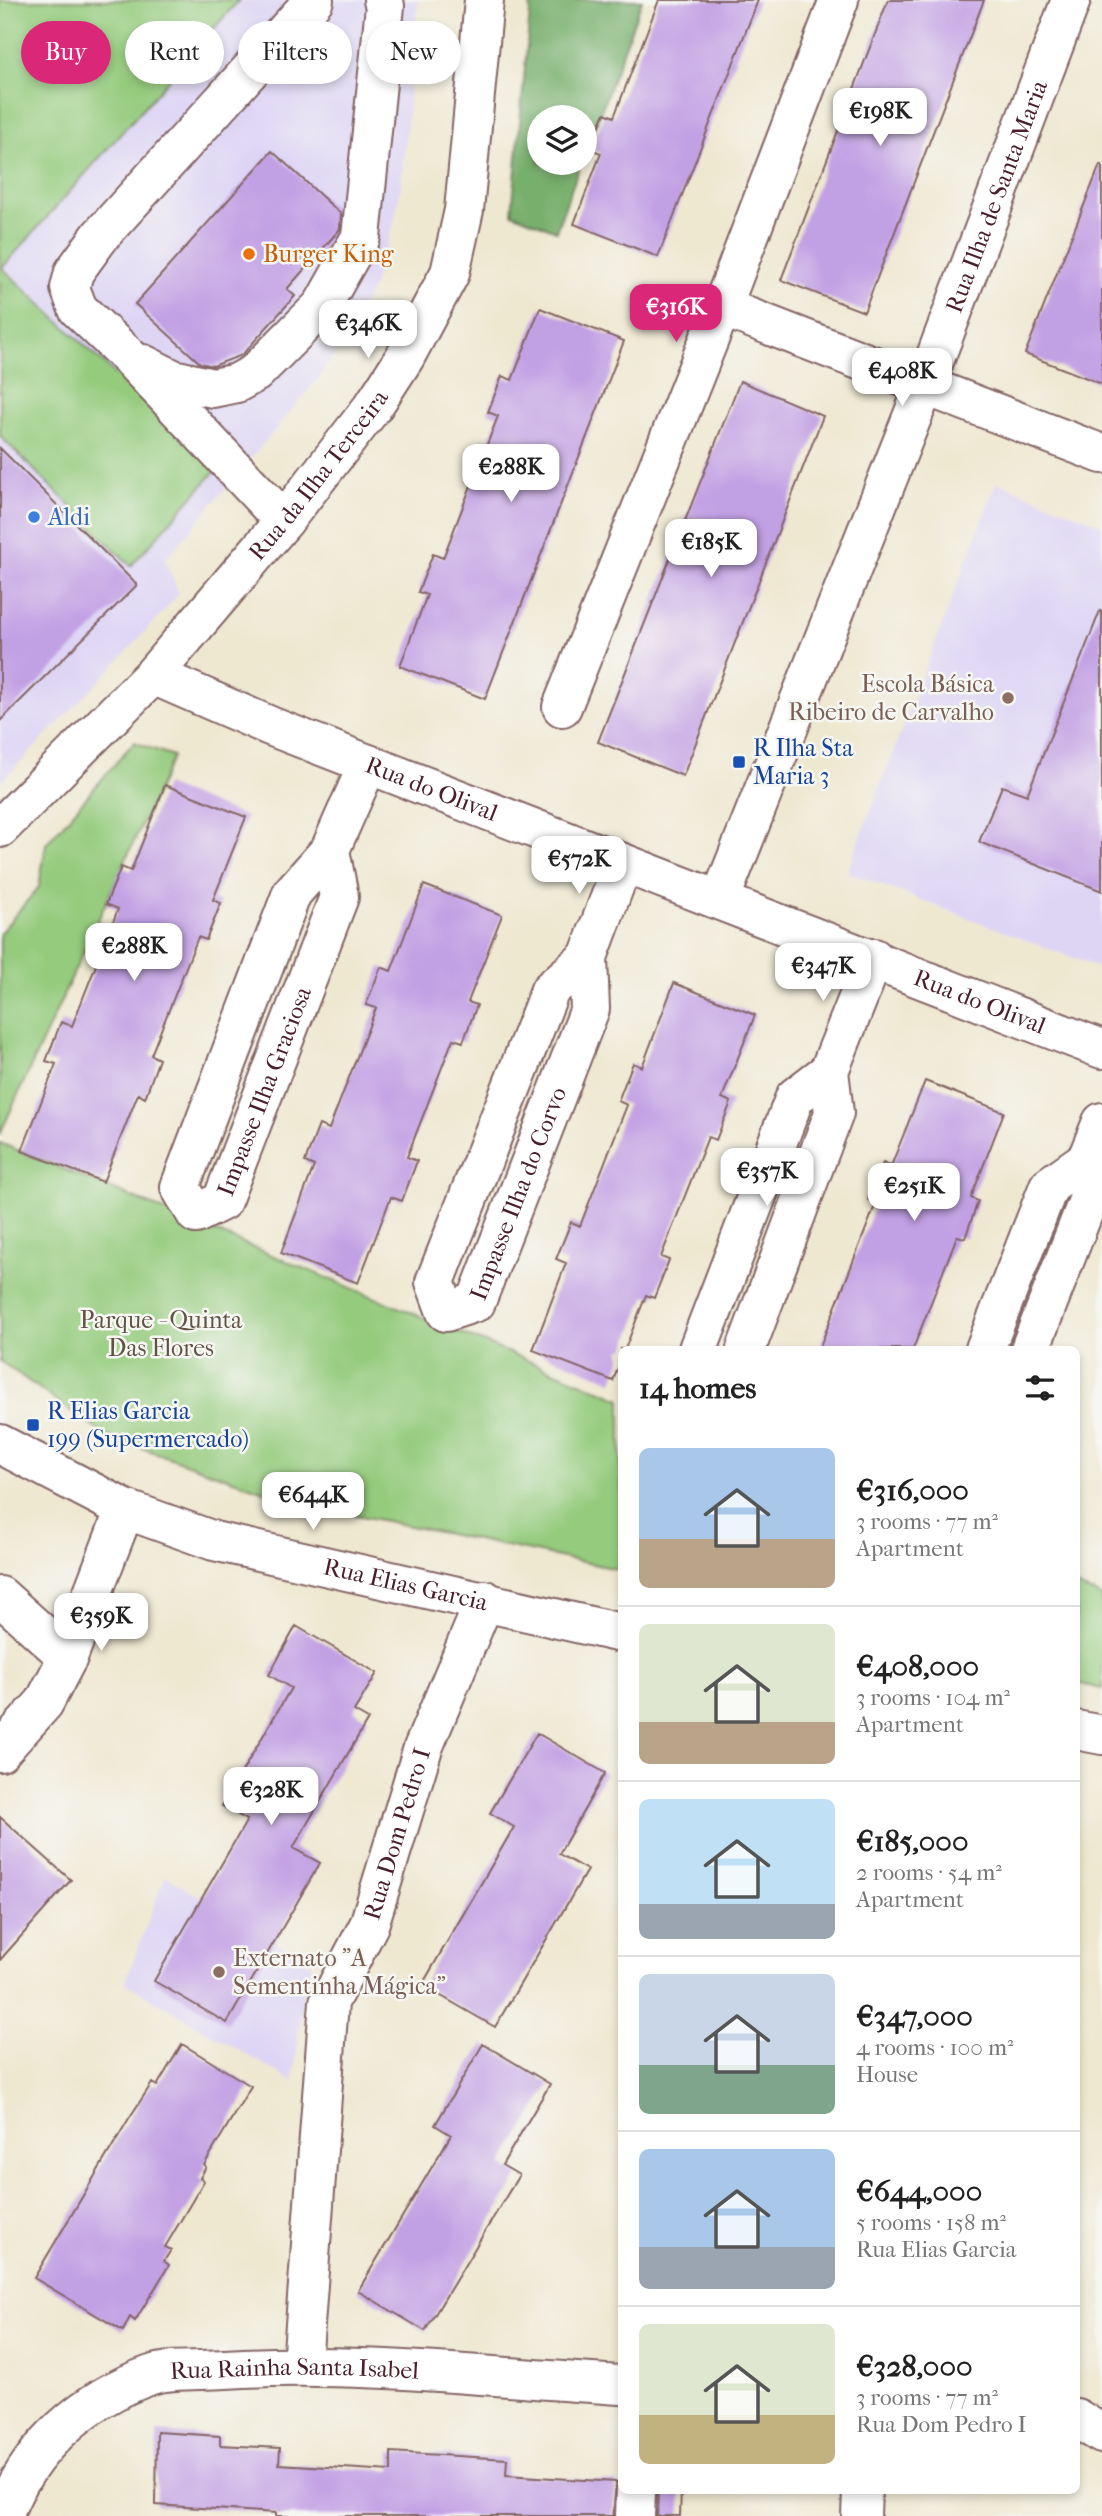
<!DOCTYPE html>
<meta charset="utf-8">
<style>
body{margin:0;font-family:"IM FELL French Canon",serif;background:#f6f6f6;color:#222;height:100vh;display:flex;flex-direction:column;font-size:26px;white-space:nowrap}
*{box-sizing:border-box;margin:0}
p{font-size:23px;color:#767676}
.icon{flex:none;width:38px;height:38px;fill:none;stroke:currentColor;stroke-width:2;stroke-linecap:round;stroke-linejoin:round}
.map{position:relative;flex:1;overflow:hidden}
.details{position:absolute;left:618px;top:1346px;width:462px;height:1148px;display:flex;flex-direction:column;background:#fff;border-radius:10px;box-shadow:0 4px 10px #0003}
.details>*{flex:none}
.banner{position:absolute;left:21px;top:21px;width:492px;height:63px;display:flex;gap:14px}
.tools{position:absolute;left:527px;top:105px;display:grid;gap:14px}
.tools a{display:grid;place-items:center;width:70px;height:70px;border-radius:50%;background:#fff;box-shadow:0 4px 10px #0003;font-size:35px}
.price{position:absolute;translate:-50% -60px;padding:0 16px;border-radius:14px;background:#fff;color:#222;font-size:23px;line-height:46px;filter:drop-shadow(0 2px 4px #0008)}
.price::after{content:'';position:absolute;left:50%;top:42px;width:21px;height:16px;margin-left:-10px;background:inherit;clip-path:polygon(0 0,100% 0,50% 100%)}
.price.on{background:#db2777;color:#fff}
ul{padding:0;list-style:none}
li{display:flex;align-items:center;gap:21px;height:175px;padding:0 21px}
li+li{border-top:2px solid #e0e0e0}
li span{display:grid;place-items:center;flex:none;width:196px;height:140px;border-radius:10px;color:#555}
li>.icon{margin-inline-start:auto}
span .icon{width:84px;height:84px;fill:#fffc;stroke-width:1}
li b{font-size:30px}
h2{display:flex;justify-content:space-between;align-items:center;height:84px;padding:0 21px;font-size:30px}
.tag{padding:0 24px;border-radius:32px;background:#fff;box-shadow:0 4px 10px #0003;font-size:24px;line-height:63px}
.tag.on{background:#db2777;color:#fff}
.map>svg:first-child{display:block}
.built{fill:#ded5f5}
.green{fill:#94cb7d;stroke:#6f7554;stroke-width:2}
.forest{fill:#77af6c;stroke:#60674c;stroke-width:2}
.building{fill:#c2a0e4}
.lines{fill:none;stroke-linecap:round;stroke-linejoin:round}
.minor-casing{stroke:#846565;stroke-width:42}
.minor{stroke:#fff;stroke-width:38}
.food-dot{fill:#e8710a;stroke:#f6f6f2;stroke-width:2.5}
.shop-dot{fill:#3f7fe0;stroke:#f6f6f2;stroke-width:2.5}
.education-dot{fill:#8d6e63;stroke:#f6f6f2;stroke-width:2.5}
.transit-dot{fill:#1a4fb4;stroke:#f6f6f2;stroke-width:2.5}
.labels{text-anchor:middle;stroke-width:5;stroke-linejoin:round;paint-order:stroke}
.street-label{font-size:24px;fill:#4a1f2b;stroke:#f6f6f2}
.food-label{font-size:24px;fill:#c56008;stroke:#f6f6f2;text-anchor:start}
.shop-label{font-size:24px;fill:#366cbe;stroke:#f6f6f2;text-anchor:start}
.education-label{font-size:24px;fill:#785e54;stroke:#f6f6f2;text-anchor:end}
.transit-label{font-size:24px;fill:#164399;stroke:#f6f6f2;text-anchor:start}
.park-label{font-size:24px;fill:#605344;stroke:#f6f6f2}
</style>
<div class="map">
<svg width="1102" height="2516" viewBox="0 0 1102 2516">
<rect width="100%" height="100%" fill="#f6f6f2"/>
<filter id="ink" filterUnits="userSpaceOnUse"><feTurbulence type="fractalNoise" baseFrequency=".0143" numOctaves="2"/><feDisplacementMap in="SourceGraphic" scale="14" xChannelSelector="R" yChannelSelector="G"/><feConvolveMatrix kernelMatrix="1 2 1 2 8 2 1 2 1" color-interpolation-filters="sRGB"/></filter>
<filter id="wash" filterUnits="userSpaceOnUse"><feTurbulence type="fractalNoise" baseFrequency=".00686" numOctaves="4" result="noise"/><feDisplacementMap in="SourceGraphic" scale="28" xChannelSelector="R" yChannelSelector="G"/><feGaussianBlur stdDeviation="1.57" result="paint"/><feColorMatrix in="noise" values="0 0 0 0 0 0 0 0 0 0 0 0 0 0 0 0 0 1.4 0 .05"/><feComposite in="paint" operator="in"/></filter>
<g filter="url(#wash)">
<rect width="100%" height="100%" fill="#efe8d1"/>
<path class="built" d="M 239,0 L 418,0 L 401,185 L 393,227 L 372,288 L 353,326 L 318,379 L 165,560 L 179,594 L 114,666 L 0,783 L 0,270 Z
M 997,482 L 1102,525 L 1102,969 L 847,872 Z
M 165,1876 L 312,1964 L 303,1994 L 293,2082 L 125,1983 Z"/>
<path class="green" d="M 0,0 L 239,0 L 2,268 L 217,469 L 131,566 L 0,436 Z
M 134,742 L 173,756 L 0,1134 L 0,933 L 39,887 L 46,844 Z
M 0,1143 L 621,1399 L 621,1570 L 299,1503 L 105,1435 L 0,1361 Z
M 1076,1586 L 1102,1597 L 1102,1689 L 1076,1683 Z"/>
<path class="forest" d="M 531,0 L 642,0 L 585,154 L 584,117 L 539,117 L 539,163 L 581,163 L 556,231 L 512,213 Z"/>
<g id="blocks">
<path class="building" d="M 659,0 L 758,0 L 658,257 L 574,224 L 601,153 L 590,149 L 605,113 L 614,117 Z
M 888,0 L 984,0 L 864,312 L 781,280 Z
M 272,151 L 341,214 L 340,229 L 287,289 L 295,296 L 242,355 L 213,366 L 200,363 L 135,304 Z
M 1100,165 L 1102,165 L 1102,384 L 1025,354 Z
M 540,308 L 624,341 L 485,699 L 400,666 L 427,595 L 418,592 L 433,554 L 443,558 L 498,416 L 488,412 L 502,376 L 512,380 Z
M 740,381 L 823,416 L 683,776 L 598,742 Z
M 0,448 L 137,585 L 0,721 Z
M 1100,611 L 1102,612 L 1102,891 L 979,842 L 1002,786 L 1027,795 Z
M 165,785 L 246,817 L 213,900 L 221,903 L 206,940 L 198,937 L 151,1055 L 159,1059 L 145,1098 L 138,1094 L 103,1182 L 22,1151 L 56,1064 L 46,1061 L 61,1022 L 72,1026 L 118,909 L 106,904 L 121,867 L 131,871 Z
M 424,885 L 502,915 L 468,1002 L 477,1005 L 463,1042 L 453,1039 L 407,1157 L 417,1161 L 402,1201 L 391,1197 L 358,1283 L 281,1253 L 314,1166 L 305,1162 L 319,1125 L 329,1129 L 376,1008 L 366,1005 L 381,967 L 391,971 Z
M 674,983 L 755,1015 L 722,1098 L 731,1102 L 716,1140 L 708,1137 L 661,1257 L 669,1260 L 654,1298 L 646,1295 L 625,1349 L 621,1349 L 621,1360 L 613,1381 L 533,1350 L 566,1263 L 556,1259 L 571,1222 L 580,1226 L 627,1105 L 618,1101 L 633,1063 L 642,1067 Z
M 925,1081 L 1004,1112 L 971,1198 L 978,1201 L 965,1238 L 957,1236 L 913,1349 L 819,1349 L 876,1203 L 868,1200 L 883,1163 L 891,1166 Z
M 296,1626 L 377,1673 L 354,1711 L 368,1719 L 293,1848 L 320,1863 L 227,2023 L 154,1981 L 247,1820 L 222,1806 L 291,1688 L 269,1675 Z
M 537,1733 L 605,1773 L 559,1854 L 587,1870 L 495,2027 L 422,1985 L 514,1827 L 490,1813 Z
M 0,1817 L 71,1880 L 0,1960 Z
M 182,2044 L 251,2086 L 204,2165 L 206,2167 L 200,2178 L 204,2181 L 165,2247 L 171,2250 L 164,2261 L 169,2265 L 135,2321 L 130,2317 L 123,2331 L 34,2278 L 128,2120 L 152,2083 L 157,2086 Z
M 483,2044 L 550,2084 L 502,2165 L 519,2175 L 425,2331 L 358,2291 L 451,2135 L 435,2125 Z
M 157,2432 L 220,2436 L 220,2445 L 280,2448 L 279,2464 L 391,2471 L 391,2452 L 507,2459 L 506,2475 L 616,2482 L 613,2516 L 276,2516 L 276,2513 L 156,2505 Z
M 658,2490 L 681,2490 L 680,2516 L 657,2516 Z"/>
</g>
</g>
<g filter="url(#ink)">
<use href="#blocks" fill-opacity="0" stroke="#846565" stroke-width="2"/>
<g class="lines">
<defs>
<g id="minor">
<path d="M 722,307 L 1102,454"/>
<path d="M 143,364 L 173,379 L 213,388 L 237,383 L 255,373 L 322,306 L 361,237 L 385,6 L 383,0"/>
<path d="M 284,521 L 129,357 L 78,309 L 70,288 L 74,272 L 101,235 L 314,0"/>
<path id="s1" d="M 153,675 L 270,726 L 1102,1049"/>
<path d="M 562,707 L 722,307 L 839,0"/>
<path id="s2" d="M 0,828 L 153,675 L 284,521 L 374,405 L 405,357 L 450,273 L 464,210 L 484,0"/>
<path id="s3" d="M 330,850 L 292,893 L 180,1187 L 196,1214 L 222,1201 L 339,897 L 330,850 L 368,764"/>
<path id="s4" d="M 720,900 L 925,385 L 1071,0"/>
<path id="s5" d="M 588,957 L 550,990 L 435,1282 L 446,1312 L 476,1302 L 590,1009 L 588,957 L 623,863"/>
<path d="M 698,1349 L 795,1097 L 829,1071"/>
<path d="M 746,1349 L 834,1113 L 829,1071 L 874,958"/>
<path d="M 985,1349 L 1049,1186 L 1087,1159"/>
<path d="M 1030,1349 L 1089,1198 L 1087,1159 L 1102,1122"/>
<path id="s6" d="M 0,1444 L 125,1509 L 214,1541 L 621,1633"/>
<path d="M 0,1596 L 68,1657"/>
<path d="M 1076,1730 L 1102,1735"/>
<path d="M 0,1752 L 44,1703 L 68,1657 L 125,1509"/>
<path id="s7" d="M 302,2365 L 329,2002 L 369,1925 L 423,1748 L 485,1600"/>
<path d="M 1076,2418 L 1102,2434"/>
<path id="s8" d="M 3,2516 C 28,2449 83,2399 151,2375 C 172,2368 202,2371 225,2369 C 357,2361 489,2377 621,2385"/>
<path d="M 635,2516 L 636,2490"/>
<path d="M 861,2516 L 862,2490"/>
</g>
</defs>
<use href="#minor" class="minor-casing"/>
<use href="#minor" class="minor"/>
</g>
</g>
<circle class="food-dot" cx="249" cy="254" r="7"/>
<circle class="shop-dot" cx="34" cy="517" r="7"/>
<g class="education-dot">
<circle cx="1008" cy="698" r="7"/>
<circle cx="219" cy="1972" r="7"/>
</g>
<g class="transit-dot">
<rect x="732" y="755" width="14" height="14" rx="3.5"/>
<rect x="26" y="1418" width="14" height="14" rx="3.5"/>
</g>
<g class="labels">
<g class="street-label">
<text dy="8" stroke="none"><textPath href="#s4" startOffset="756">Rua Ilha de Santa Maria</textPath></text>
<text dy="8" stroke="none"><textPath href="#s2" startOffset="476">Rua da Ilha Terceira</textPath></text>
<text dy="8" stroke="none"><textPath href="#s1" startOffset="301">Rua do Olival</textPath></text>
<text dy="8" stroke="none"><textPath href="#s1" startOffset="889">Rua do Olival</textPath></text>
<text dy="8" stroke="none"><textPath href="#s3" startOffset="550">Impasse Ilha Graciosa</textPath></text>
<text dy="8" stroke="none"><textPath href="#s5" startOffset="544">Impasse Ilha do Corvo</textPath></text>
<text dy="8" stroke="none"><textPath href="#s6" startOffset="432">Rua Elias Garcia</textPath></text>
<text dy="8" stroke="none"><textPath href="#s7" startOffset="546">Rua Dom Pedro I</textPath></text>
<text dy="8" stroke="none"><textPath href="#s8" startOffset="355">Rua Rainha Santa Isabel</textPath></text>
</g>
<g class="food-label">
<text x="263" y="262">Burger King</text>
</g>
<g class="shop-label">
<text x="48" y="525">Aldi</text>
</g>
<g class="education-label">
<text x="994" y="692">Escola Básica<tspan x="994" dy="28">Ribeiro de Carvalho</tspan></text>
<text x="233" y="1966" text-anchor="start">Externato "A<tspan x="233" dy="28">Sementinha Mágica"</tspan></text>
</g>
<g class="transit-label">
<text x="753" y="756">R Ilha Sta<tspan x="753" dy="28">Maria 3</tspan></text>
<text x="47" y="1419">R Elias Garcia<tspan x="47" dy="28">199 (Supermercado)</tspan></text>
</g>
<g class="park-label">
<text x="161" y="1328">Parque - Quinta<tspan x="161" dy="28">Das Flores</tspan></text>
</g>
</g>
</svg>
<div class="tools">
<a><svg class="icon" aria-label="layers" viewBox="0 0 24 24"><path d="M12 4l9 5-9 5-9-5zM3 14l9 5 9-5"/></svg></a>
</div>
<b class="price" style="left:880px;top:148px">€198K</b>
<b class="price on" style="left:676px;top:344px">€316K</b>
<b class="price" style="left:368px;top:360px">€346K</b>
<b class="price" style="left:902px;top:408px">€408K</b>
<b class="price" style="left:511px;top:504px">€288K</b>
<b class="price" style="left:711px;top:579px">€185K</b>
<b class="price" style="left:579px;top:896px">€572K</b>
<b class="price" style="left:134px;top:983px">€288K</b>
<b class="price" style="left:823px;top:1003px">€347K</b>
<b class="price" style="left:767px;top:1208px">€357K</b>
<b class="price" style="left:914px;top:1223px">€251K</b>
<b class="price" style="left:313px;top:1532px">€644K</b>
<b class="price" style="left:101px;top:1653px">€359K</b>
<b class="price" style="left:271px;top:1827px">€328K</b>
<div class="banner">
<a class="tag on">Buy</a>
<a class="tag">Rent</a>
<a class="tag">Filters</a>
<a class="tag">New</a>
</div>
<section class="details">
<h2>14 homes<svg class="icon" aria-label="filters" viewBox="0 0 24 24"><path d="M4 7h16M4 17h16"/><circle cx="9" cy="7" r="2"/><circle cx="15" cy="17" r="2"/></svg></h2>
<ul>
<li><span style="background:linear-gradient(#a9c7e8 65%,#b9a48a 0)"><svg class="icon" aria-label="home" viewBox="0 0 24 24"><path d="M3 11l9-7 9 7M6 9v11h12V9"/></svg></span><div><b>€316,000</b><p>3 rooms · 77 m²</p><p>Apartment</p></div></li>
<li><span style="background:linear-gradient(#dfe7d0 70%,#b9a48a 0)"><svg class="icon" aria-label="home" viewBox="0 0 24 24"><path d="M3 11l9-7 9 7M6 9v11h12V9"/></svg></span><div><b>€408,000</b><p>3 rooms · 104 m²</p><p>Apartment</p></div></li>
<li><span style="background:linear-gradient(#bfe0f5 75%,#9aa5b1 0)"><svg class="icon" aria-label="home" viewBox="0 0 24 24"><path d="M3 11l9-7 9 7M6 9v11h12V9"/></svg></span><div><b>€185,000</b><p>2 rooms · 54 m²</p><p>Apartment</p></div></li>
<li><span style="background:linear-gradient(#c9d6e8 65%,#7fa58c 0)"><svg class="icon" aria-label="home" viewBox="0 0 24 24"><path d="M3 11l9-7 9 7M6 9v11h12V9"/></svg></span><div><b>€347,000</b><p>4 rooms · 100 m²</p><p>House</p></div></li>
<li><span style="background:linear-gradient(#a9c7e8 70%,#9aa5b1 0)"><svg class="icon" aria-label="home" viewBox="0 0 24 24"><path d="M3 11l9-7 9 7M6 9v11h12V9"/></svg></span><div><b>€644,000</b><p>5 rooms · 158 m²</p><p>Rua Elias Garcia</p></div></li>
<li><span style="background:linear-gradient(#dfe7d0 65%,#c2b280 0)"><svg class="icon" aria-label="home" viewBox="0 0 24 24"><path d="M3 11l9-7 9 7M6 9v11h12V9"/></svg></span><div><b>€328,000</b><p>3 rooms · 77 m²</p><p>Rua Dom Pedro I</p></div></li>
</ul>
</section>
</div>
